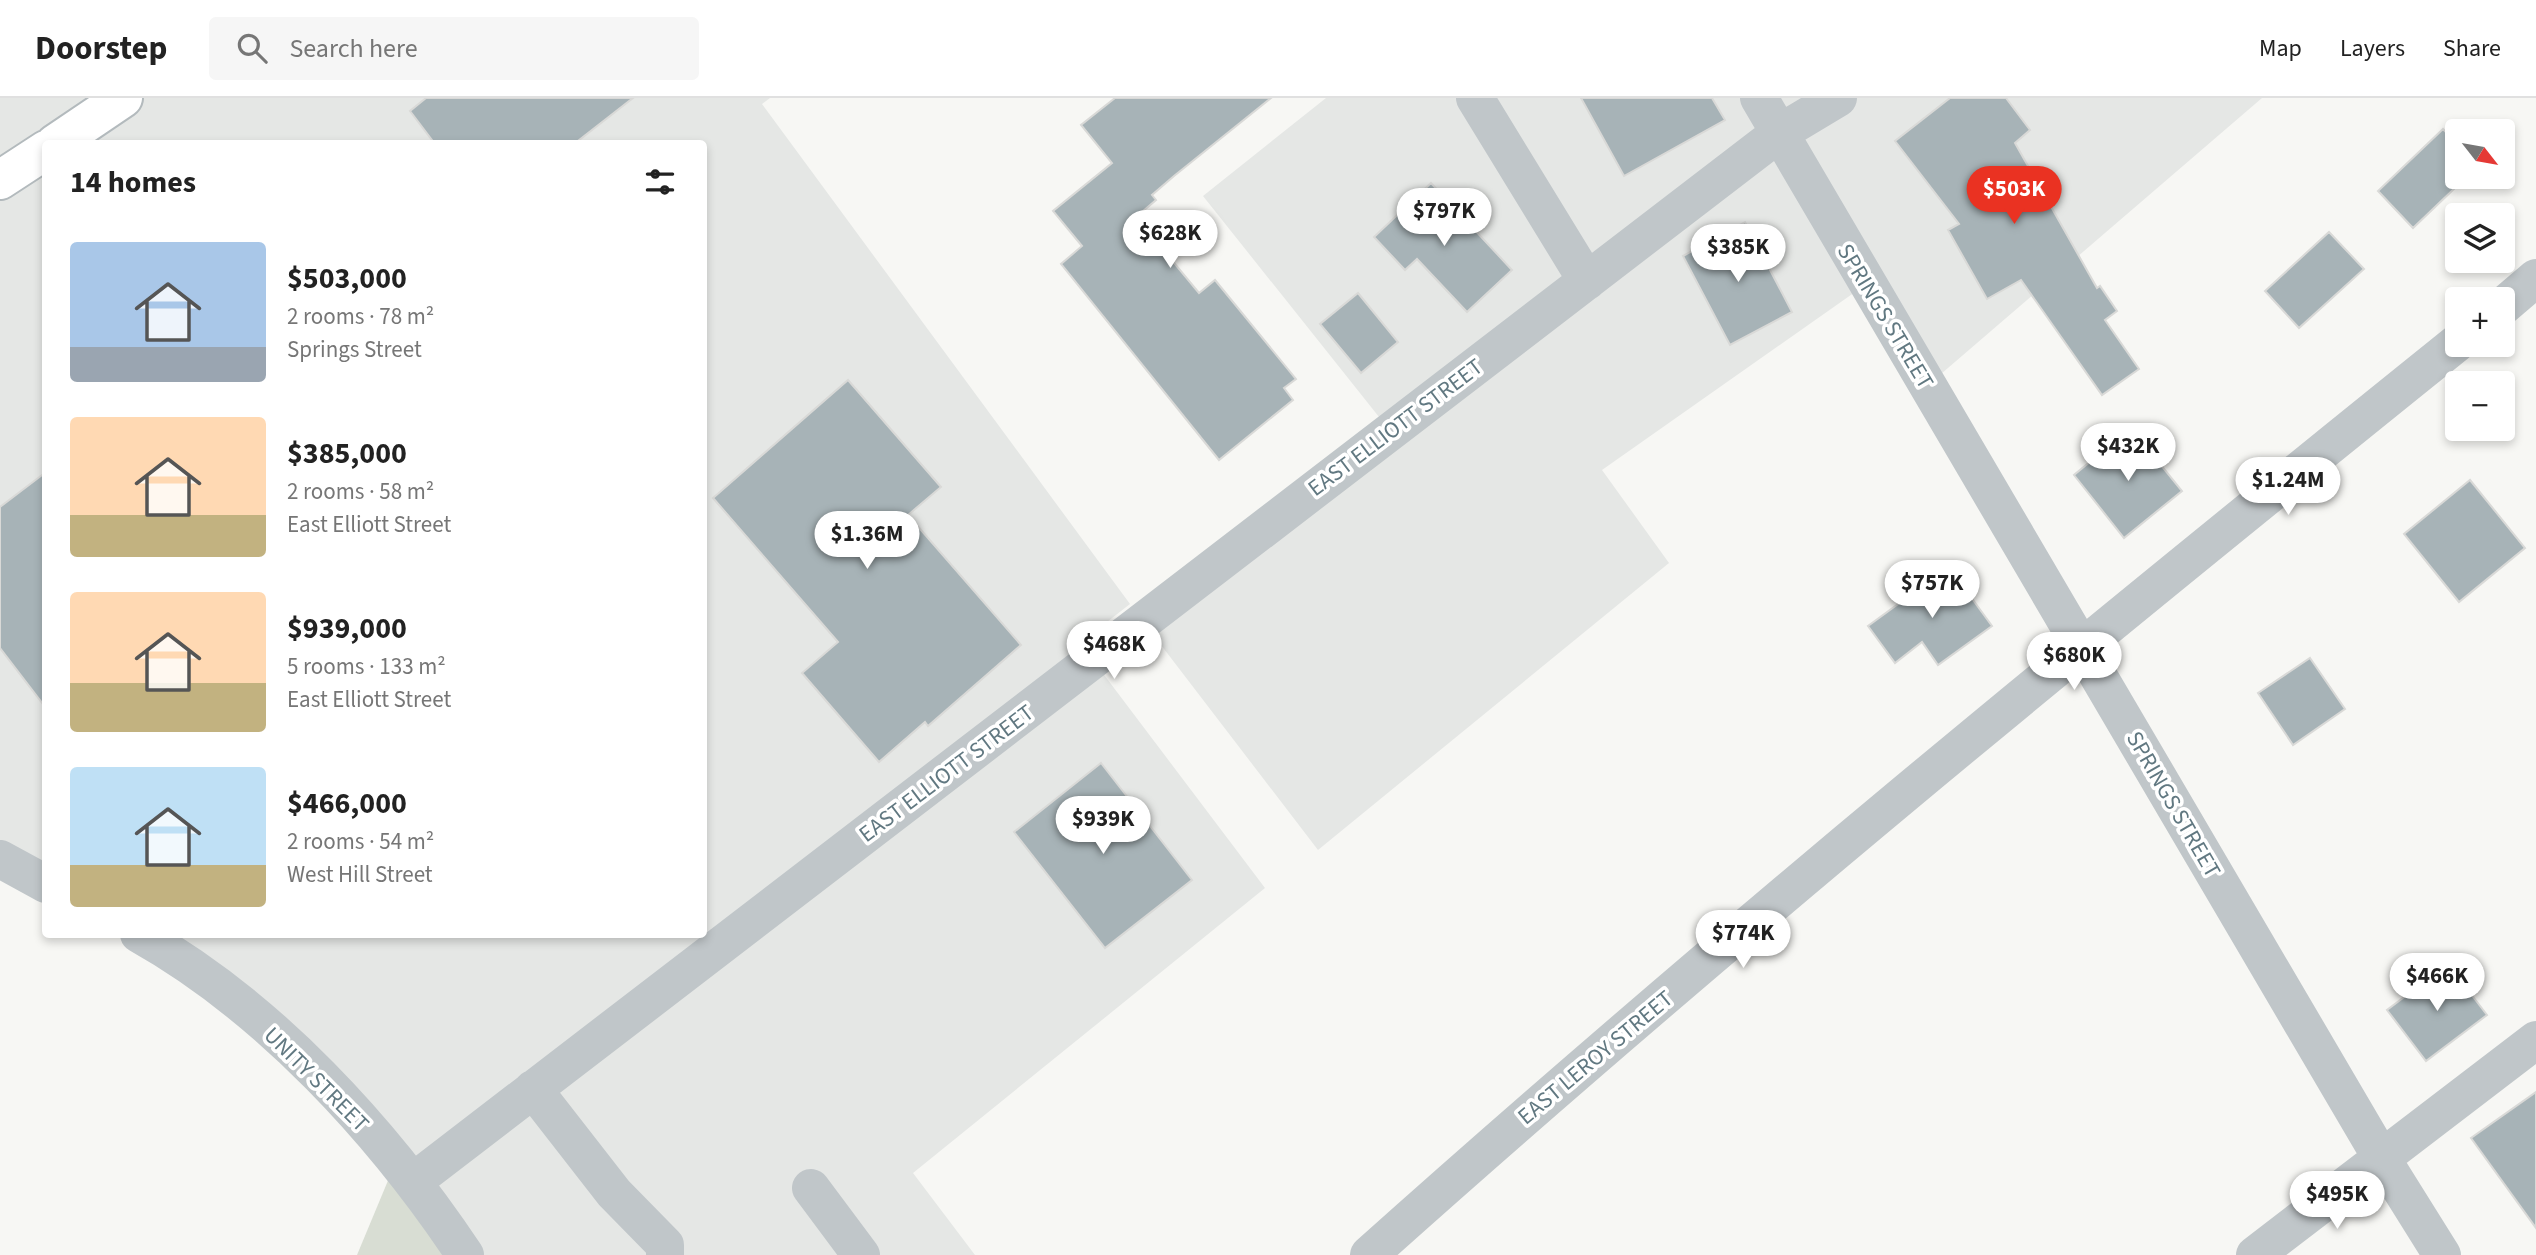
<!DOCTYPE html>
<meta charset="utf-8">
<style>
body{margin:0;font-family:"Source Sans 3",sans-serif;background:#f6f6f6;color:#222;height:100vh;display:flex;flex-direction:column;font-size:26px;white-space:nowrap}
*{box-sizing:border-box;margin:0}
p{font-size:23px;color:#767676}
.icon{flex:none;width:38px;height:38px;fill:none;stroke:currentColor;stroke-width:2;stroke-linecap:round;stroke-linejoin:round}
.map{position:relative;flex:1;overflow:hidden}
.sheet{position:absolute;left:42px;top:42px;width:665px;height:798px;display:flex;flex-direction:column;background:#fff;border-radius:7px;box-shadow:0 4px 10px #0003}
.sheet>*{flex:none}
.needle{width:46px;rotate:121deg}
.tools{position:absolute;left:2445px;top:21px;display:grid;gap:14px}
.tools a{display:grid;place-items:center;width:70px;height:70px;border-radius:7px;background:#fff;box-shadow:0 4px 10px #0003;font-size:35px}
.price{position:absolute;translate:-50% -60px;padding:0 16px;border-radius:24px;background:#fff;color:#222;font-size:23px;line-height:46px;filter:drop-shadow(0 2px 4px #0008)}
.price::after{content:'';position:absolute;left:50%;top:42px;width:21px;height:16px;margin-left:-10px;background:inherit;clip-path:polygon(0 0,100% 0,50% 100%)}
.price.current{background:#ea3222;color:#fff}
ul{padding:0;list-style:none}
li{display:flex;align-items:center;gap:21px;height:175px;padding:0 28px}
li span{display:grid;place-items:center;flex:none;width:196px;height:140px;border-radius:7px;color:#555}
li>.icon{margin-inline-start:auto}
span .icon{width:84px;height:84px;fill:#fffc;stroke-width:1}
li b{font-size:30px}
h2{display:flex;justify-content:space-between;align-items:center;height:84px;padding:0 28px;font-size:30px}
header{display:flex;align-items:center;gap:42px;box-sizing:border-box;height:98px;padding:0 35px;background:#fff;border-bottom:2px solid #e0e0e0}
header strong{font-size:33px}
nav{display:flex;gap:38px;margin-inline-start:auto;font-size:24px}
.search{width:490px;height:63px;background:#f6f6f6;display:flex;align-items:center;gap:18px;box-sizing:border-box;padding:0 24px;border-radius:7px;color:#767676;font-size:26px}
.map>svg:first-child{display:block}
.built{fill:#e5e7e5}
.green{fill:#d8ddd3}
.building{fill:#a7b3b7;stroke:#d9d9d7;stroke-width:2}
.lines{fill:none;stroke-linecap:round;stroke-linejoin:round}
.major-casing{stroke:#b3babd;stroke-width:42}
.minor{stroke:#c0c6c9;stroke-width:38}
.major{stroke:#fff;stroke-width:38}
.labels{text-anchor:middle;stroke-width:7;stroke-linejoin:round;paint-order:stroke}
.street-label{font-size:23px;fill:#617881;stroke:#fff}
</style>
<header>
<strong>Doorstep</strong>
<div class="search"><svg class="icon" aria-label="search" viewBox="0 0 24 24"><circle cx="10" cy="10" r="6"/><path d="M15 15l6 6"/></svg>Search here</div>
<nav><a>Map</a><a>Layers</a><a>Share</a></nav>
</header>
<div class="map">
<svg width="2536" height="1157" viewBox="0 0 2536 1157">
<rect width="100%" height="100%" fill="#f7f7f4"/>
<path class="built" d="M 0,0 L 770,0 L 762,6 L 1130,506 L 1080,545 L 1265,790 L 913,1075 L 975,1157 L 457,1157 L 303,968 L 126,837 L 704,836 L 704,46 L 46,46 L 45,793 L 0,769 Z
M 1326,0 L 2262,0 L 1934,282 L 1875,180 L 1602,372 L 1669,465 L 1318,752 L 1138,517 L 1387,329 L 1203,98 Z"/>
<path class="green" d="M 392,1073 L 457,1157 L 357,1157 Z"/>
<path class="building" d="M 426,0 L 633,0 L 574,46 L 435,46 L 410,13 Z
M 1115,0 L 1271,0 L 1174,78 L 1152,97 L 1156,102 L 1136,119 L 1199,195 L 1215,182 L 1296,281 L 1284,290 L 1293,302 L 1219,362 L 1061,166 L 1082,148 L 1053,113 L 1112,65 L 1081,27 Z
M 1581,0 L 1712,0 L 1725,22 L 1624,78 Z
M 1950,0 L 2006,0 L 2030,32 L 2015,45 L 2097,190 L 2100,188 L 2117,213 L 2105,222 L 2139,271 L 2102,297 L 2021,182 L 1987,201 L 1948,132 L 1959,126 L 1895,43 Z
M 2443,31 L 2457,46 L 2457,88 L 2413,130 L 2378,93 Z
M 1431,85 L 1512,172 L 1467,214 L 1417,161 L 1405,172 L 1374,139 Z
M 1745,124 L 1792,214 L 1730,247 L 1683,158 Z
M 2329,134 L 2364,171 L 2299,230 L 2265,193 Z
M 1358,195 L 1398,244 L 1361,275 L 1320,226 Z
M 848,282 L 941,389 L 908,417 L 1021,547 L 928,628 L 925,624 L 879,664 L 802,575 L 838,544 L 713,400 Z
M 2131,330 L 2182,393 L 2124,440 L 2074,377 Z
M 46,374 L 46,610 L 0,550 L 0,409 Z
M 2470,382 L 2525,450 L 2459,504 L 2404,436 Z
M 1949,469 L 1992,528 L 1938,567 L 1922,544 L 1895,565 L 1868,528 Z
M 2310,560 L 2345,611 L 2293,647 L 2258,595 Z
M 1101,665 L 1192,782 L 1105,850 L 1014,734 Z
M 2448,866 L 2487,917 L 2426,963 L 2387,912 Z
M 2536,994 L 2536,1130 L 2471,1040 Z"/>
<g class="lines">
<defs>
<path id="major" d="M 55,46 L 123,0
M 0,82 L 46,52"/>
</defs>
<use href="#major" class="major-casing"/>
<path class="minor" d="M 1475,0 L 1587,183
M 1759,0 L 2382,1061 L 2442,1157
M 2502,209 L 2536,180
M 0,761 L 46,786
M 139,836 C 269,909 383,1034 465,1157
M 533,991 L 614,1095 L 665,1147 L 665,1157
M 414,1083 L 1778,36 L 1838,0
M 811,1090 L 861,1157
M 1369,1157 C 1722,841 2088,542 2457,245
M 2255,1157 L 2536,942"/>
<use href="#major" class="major"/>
</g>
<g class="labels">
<g class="street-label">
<text transform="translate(1886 218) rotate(59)" y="8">SPRINGS STREET</text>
<text transform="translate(1395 329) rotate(-37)" y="8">EAST ELLIOTT STREET</text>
<text transform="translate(946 675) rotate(-37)" y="8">EAST ELLIOTT STREET</text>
<text transform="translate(2174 706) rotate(60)" y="8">SPRINGS STREET</text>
<text transform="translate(1595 959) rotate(-40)" y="8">EAST LEROY STREET</text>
<text transform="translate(317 981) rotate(45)" y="8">UNITY STREET</text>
</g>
</g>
</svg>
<div class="tools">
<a><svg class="needle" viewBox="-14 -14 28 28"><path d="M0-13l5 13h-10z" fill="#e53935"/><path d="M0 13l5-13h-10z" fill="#767676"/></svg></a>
<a><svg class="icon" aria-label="layers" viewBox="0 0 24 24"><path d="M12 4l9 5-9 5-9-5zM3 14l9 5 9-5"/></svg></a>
<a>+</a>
<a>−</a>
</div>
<b class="price current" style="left:2014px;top:128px">$503K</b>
<b class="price" style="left:1444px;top:150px">$797K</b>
<b class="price" style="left:1170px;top:172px">$628K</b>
<b class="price" style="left:1738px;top:186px">$385K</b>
<b class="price" style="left:2128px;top:385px">$432K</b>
<b class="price" style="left:2288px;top:419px">$1.24M</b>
<b class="price" style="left:867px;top:473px">$1.36M</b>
<b class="price" style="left:1932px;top:522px">$757K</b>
<b class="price" style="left:1114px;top:583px">$468K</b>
<b class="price" style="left:2074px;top:594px">$680K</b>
<b class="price" style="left:1103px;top:758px">$939K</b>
<b class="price" style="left:1743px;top:872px">$774K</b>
<b class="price" style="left:2437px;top:915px">$466K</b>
<b class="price" style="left:2337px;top:1133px">$495K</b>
<section class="sheet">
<h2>14 homes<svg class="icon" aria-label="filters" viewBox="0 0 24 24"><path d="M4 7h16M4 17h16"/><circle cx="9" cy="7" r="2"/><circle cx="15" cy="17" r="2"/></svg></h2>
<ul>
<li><span style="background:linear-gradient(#a9c7e8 75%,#9aa5b1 0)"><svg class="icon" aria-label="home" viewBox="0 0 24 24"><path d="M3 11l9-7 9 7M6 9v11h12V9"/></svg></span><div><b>$503,000</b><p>2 rooms · 78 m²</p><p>Springs Street</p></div></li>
<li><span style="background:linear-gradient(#ffd9b3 70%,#c2b280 0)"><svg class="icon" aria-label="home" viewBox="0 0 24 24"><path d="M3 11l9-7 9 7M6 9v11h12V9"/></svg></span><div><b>$385,000</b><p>2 rooms · 58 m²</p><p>East Elliott Street</p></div></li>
<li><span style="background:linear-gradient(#ffd9b3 65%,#c2b280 0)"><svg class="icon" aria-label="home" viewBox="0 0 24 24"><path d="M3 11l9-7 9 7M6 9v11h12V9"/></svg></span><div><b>$939,000</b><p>5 rooms · 133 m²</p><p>East Elliott Street</p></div></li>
<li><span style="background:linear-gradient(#bfe0f5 70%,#c2b280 0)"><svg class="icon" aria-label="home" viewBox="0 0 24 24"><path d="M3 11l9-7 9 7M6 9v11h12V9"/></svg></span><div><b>$466,000</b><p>2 rooms · 54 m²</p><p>West Hill Street</p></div></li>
</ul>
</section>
</div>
